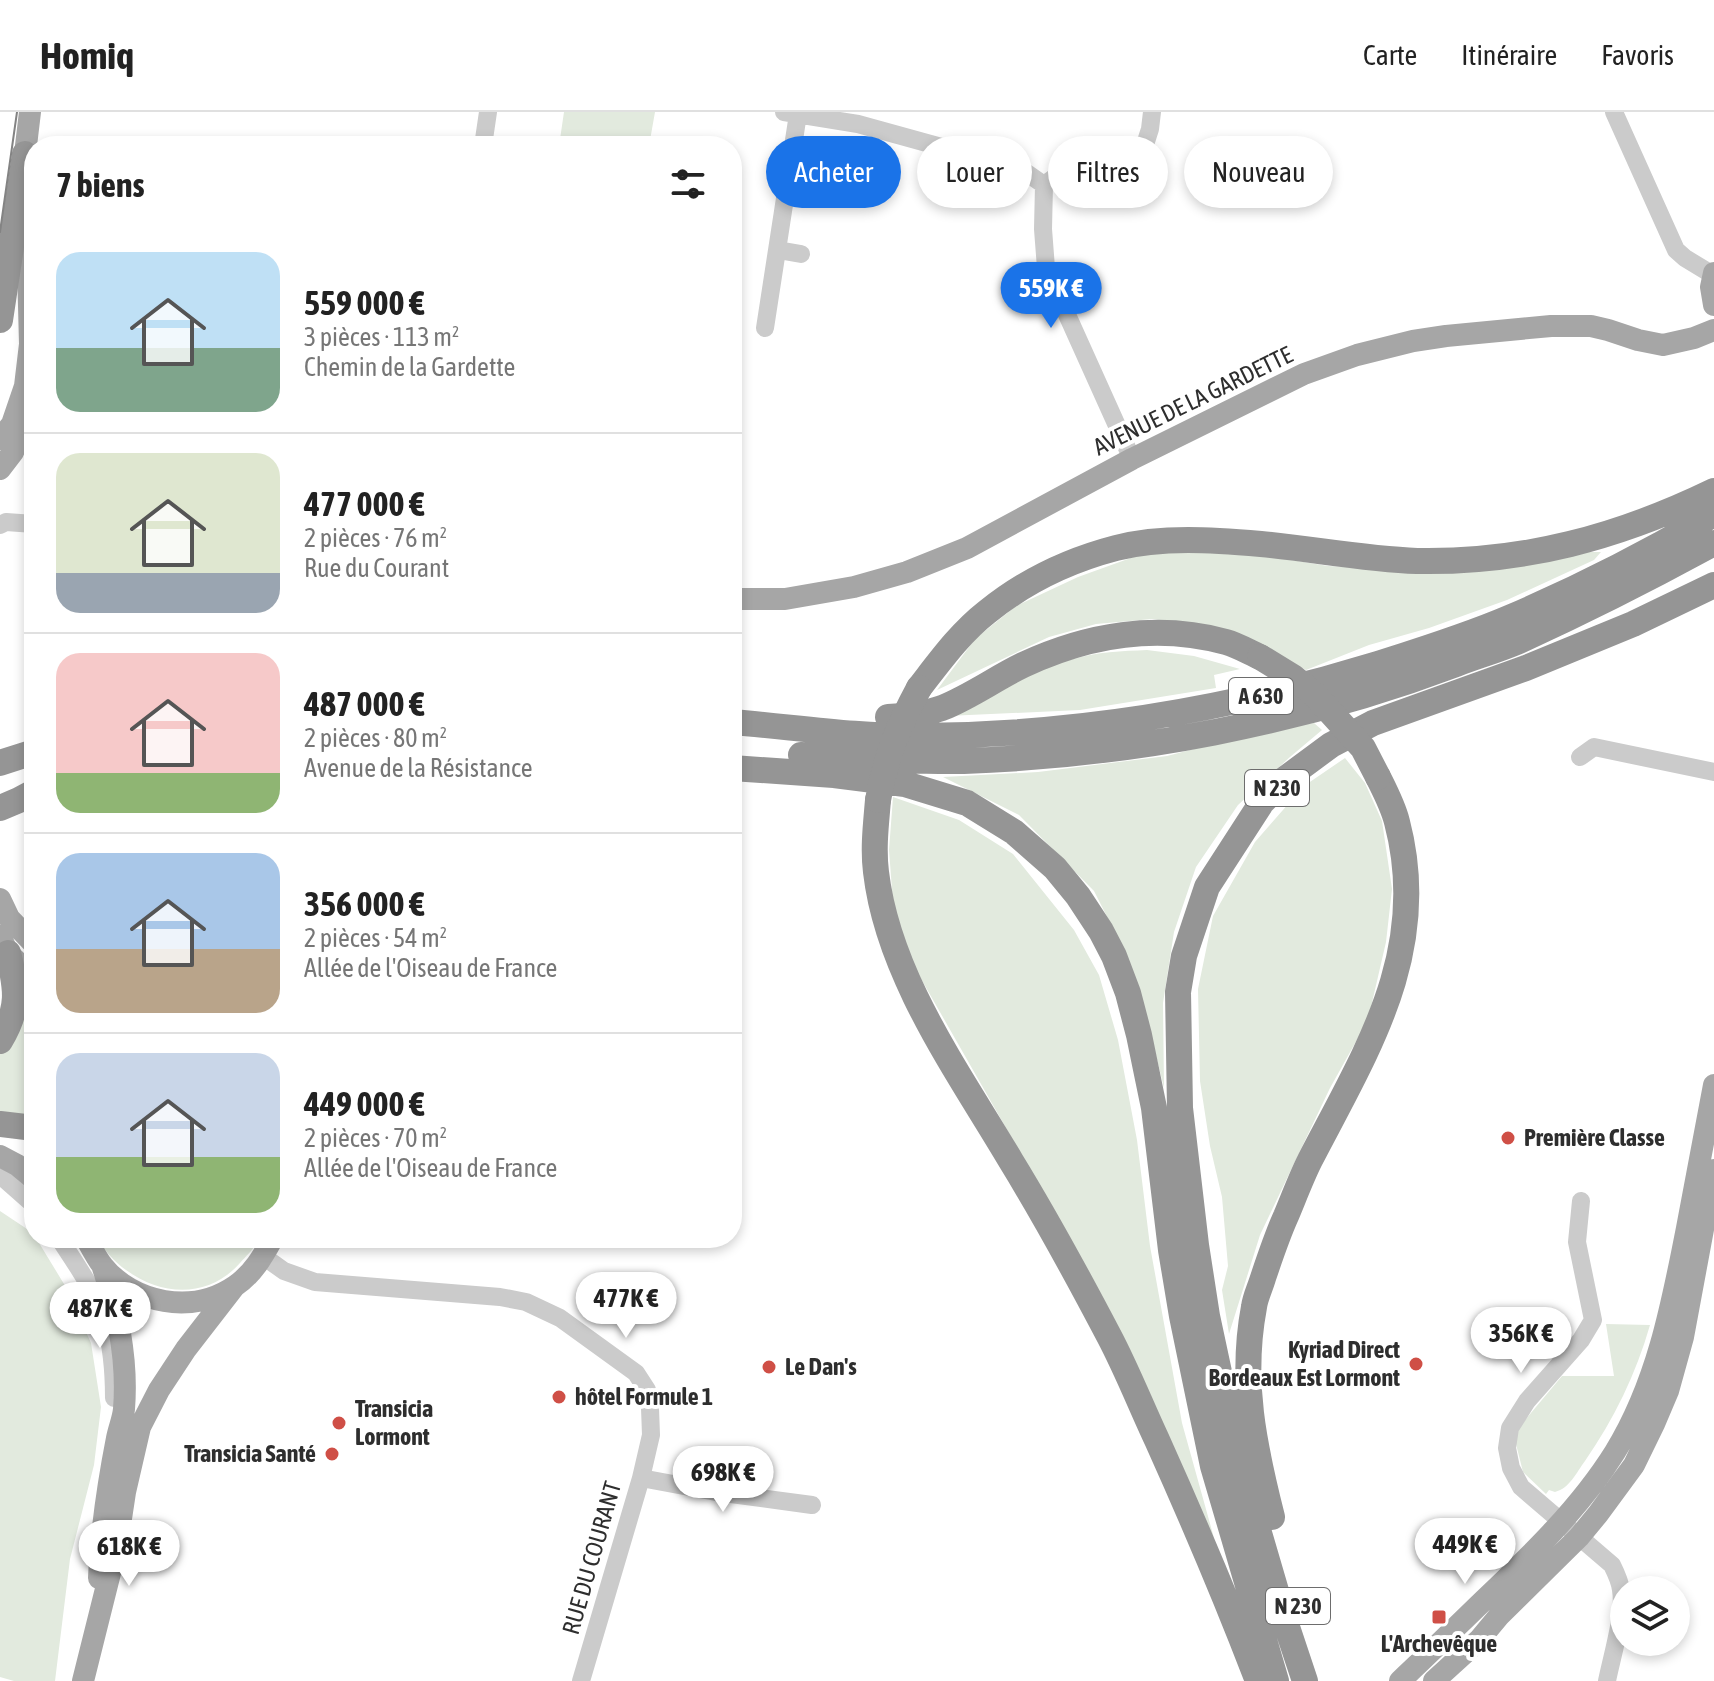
<!DOCTYPE html>
<html lang="fr">
<meta charset="utf-8">
<style>
body{margin:0;font-family:"Asap Condensed",sans-serif;background:#f6f6f6;color:#222;height:100vh;display:flex;flex-direction:column;font-size:30px;white-space:nowrap}
*{box-sizing:border-box;margin:0}
p{font-size:26px;color:#767676}
.icon{flex:none;width:44px;height:44px;fill:none;stroke:currentColor;stroke-width:2;stroke-linecap:round;stroke-linejoin:round}
.map{position:relative;flex:1;overflow:hidden}
.panel{position:absolute;left:24px;top:24px;width:718px;height:1112px;display:flex;flex-direction:column;background:#fff;border-radius:32px;box-shadow:0 4px 12px #0003}
.panel>*{flex:none}
.guide{position:absolute;left:766px;top:24px;width:760px;height:72px;display:flex;gap:16px}
.tools{position:absolute;left:1610px;top:1464px;display:grid;gap:16px}
.tools a{display:grid;place-items:center;width:80px;height:80px;border-radius:50%;background:#fff;box-shadow:0 4px 12px #0003;font-size:40px}
.price{position:absolute;translate:-50% -68px;padding:0 18px;border-radius:28px;background:#fff;color:#222;font-size:26px;line-height:52px;filter:drop-shadow(0 2px 4px #0008)}
.price::after{content:'';position:absolute;left:50%;top:48px;width:24px;height:18px;margin-left:-12px;background:inherit;clip-path:polygon(0 0,100% 0,50% 100%)}
.price.on{background:#1a73e8;color:#fff}
ul{padding:0;list-style:none}
li{display:flex;align-items:center;gap:24px;height:200px;padding:0 32px}
li+li{border-top:2px solid #e0e0e0}
li span{display:grid;place-items:center;flex:none;width:224px;height:160px;border-radius:24px;color:#555}
li>.icon{margin-inline-start:auto}
span .icon{width:96px;height:96px;fill:#fffc;stroke-width:1}
li b{font-size:34px}
h2{display:flex;justify-content:space-between;align-items:center;height:96px;padding:0 32px;font-size:34px}
.tag{padding:0 28px;border-radius:36px;background:#fff;box-shadow:0 4px 12px #0003;font-size:28px;line-height:72px}
.tag.on{background:#1a73e8;color:#fff}
header{display:flex;align-items:center;gap:48px;box-sizing:border-box;height:112px;padding:0 40px;background:#fff;border-bottom:2px solid #e0e0e0}
header strong{font-size:38px}
nav{display:flex;gap:44px;margin-inline-start:auto;font-size:28px}
.map>svg:first-child{display:block}
.green{fill:#e2eade}
.lines{fill:none;stroke-linecap:round;stroke-linejoin:round}
.minor{stroke:#cbcbcb;stroke-width:18}
.major{stroke:#a6a6a6;stroke-width:22}
.highway{stroke:#959595;stroke-width:26}
.tram{stroke:#838383;stroke-width:2}
.highway-bridge{stroke:#959595;stroke-width:26}
.poi-dot{fill:#cf4f46;stroke:#fff;stroke-width:3}
.labels{text-anchor:middle;stroke-width:8;stroke-linejoin:round;paint-order:stroke}
.shield{fill:#fff;stroke:#6d6d6d;stroke-width:2}
.shield-label{font-size:22px;font-weight:bold;fill:#2e2e2e}
.street-label{font-size:24px;fill:#2e2e2e;stroke:#fff}
.poi-label{font-size:24px;font-weight:bold;fill:#2e2e2e;stroke:#fff;text-anchor:start}
</style>
<header>
<strong>Homiq</strong>
<nav><a>Carte</a><a>Itinéraire</a><a>Favoris</a></nav>
</header>
<div class="map">
<svg width="1714" height="1569" viewBox="0 0 1714 1569">
<rect width="100%" height="100%" fill="#fff"/>
<path class="green" d="M 564,0 L 655,0 L 649,34 L 559,34 Z
M 1194,439 L 1254,442 L 1328,454 L 1425,459 L 1581,440 L 1601,440 L 1594,448 L 1507,488 L 1429,516 L 1369,533 L 1306,558 L 1288,548 L 1197,513 L 1152,507 L 1096,512 L 1049,525 L 937,578 L 975,527 L 1016,494 L 1078,465 L 1139,443 Z
M 1147,538 L 1194,544 L 1240,557 L 1214,563 L 1216,576 L 1080,598 L 947,604 C 987,584 1028,558 1073,547 C 1097,540 1122,539 1147,538 Z
M 1314,611 L 1322,618 L 1290,645 L 1238,693 L 1196,755 L 1174,820 L 1163,891 L 1164,976 L 1154,935 L 1128,846 L 1094,779 L 1019,703 L 943,665 L 1038,660 L 1167,644 L 1263,619 Z
M 1345,646 L 1365,671 L 1382,709 L 1392,777 L 1386,830 L 1368,908 L 1330,976 L 1260,1123 L 1229,1222 L 1222,1178 L 1228,1154 L 1222,1085 L 1210,1034 L 1200,969 L 1198,877 L 1213,804 L 1255,730 L 1304,674 Z
M 893,685 L 959,708 L 1013,742 L 1074,818 L 1099,863 L 1118,928 L 1137,1028 L 1150,1134 L 1182,1311 L 1214,1426 L 1067,1123 L 912,851 L 893,791 L 889,738 Z
M 20,866 L 34,876 L 34,1007 L 0,1005 L 0,942 Z
M 0,1099 L 33,1121 L 34,1126 L 36,1126 L 64,1172 L 91,1231 L 101,1295 L 94,1353 L 70,1447 L 55,1569 L 14,1569 L 0,1565 Z
M 96,1126 L 258,1126 C 255,1137 247,1143 240,1151 C 209,1186 163,1185 126,1158 C 115,1151 104,1137 96,1126 Z
M 1606,1212 L 1650,1213 C 1636,1262 1614,1307 1585,1349 C 1576,1361 1570,1376 1555,1380 L 1549,1378 L 1546,1382 L 1523,1360 L 1515,1328 L 1520,1314 L 1562,1264 L 1614,1264 Z"/>
<g class="lines">
<path class="minor" d="M 784,0 L 858,12 L 992,49 L 1024,59 L 1044,73
M 1614,0 L 1676,138 L 1685,146 L 1713,163
M 483,34 L 488,0
M 1044,73 L 1043,117 L 1046,156 L 1132,347
M 1044,73 L 1055,65 L 1125,54 L 1142,42 L 1150,17 L 1152,0
M 778,138 L 801,142
M 765,216 L 798,2
M 0,413 L 6,410 L 34,412
M 1580,645 L 1594,635 L 1714,660
M 0,1063 L 34,1093
M 1581,1089 L 1577,1130 L 1593,1208 L 1581,1228 L 1527,1289 L 1510,1316 L 1507,1336 L 1511,1356 L 1521,1375 L 1612,1453 C 1616,1461 1620,1469 1621,1478 C 1625,1502 1612,1544 1607,1569
M 59,1126 C 76,1152 96,1180 105,1210 C 112,1235 114,1261 114,1286
M 263,1144 L 284,1159 L 315,1170 L 500,1185 L 526,1190 L 560,1206 L 636,1261 L 647,1278 L 650,1296 L 651,1323 L 641,1366 L 581,1569
M 641,1366 L 716,1380 L 812,1393"/>
<path class="major" d="M 1714,161 L 1711,175 L 1714,193
M 0,327 L 12,312 L 25,274 L 30,232 L 25,42 L 30,0
M 0,357 L 13,340 L 30,302
M 732,487 L 785,487 L 854,475 L 907,460 L 967,436 L 1132,347 L 1304,262 L 1357,243 L 1413,229 L 1446,224 L 1551,214 L 1591,214 L 1608,218 L 1638,228 L 1663,233 L 1694,226 L 1714,218
M 0,787 L 9,806 L 34,832
M 0,824 L 8,841 L 34,866
M 0,1044 L 17,1053 L 34,1067
M 86,1126 C 91,1135 96,1145 102,1153 C 133,1192 193,1203 235,1174 C 253,1162 263,1144 273,1126
M 99,1466 C 101,1419 108,1372 117,1326 C 119,1316 123,1307 124,1297 C 128,1247 118,1199 102,1153
M 83,1569 L 117,1433 L 125,1380 L 140,1315 L 159,1278 L 186,1237 L 234,1175
M 1400,1569 C 1428,1543 1455,1516 1483,1489 C 1531,1443 1580,1396 1615,1340 C 1657,1272 1672,1193 1687,1116 C 1696,1068 1705,1021 1714,973
M 1434,1569 L 1479,1528 L 1499,1504 L 1579,1425 L 1598,1402 L 1634,1353 L 1654,1312 L 1668,1279 L 1683,1225 L 1714,1058"/>
<path class="highway" d="M 0,208 L 25,42
M 919,576 C 940,549 960,521 987,500 C 1024,470 1070,448 1116,436 C 1162,424 1214,428 1261,432 C 1313,437 1365,447 1417,449 C 1524,451 1619,425 1714,379
M 888,605 C 906,604 925,602 942,596 C 970,585 996,566 1023,553 C 1087,523 1157,511 1226,530 C 1237,533 1249,540 1260,545
M 732,610 C 794,615 857,625 919,624 C 1075,623 1229,598 1378,552 C 1422,538 1467,524 1509,506 C 1579,476 1648,441 1714,402
M 801,643 C 855,646 910,650 964,649 C 1131,643 1300,611 1456,552 C 1477,544 1498,538 1519,529 C 1585,499 1650,466 1714,431
M 0,651 L 34,640
M 732,656 L 834,663 L 905,672 L 967,691 L 1014,720 L 1055,756 L 1078,784 L 1101,819 L 1114,844 L 1128,881 L 1139,923 L 1154,996 L 1171,1138 L 1182,1204 L 1213,1354 L 1276,1569
M 878,688 C 876,712 873,736 876,760 C 888,864 959,961 1011,1049 C 1046,1106 1078,1165 1109,1224 C 1127,1258 1141,1294 1157,1328 C 1193,1408 1227,1488 1258,1569
M 0,696 L 19,688 L 34,680
M 0,929 C 20,896 17,877 8,841
M 0,1012 L 34,1016
M 1272,1405 C 1254,1334 1240,1269 1254,1195 C 1255,1186 1260,1176 1263,1166 C 1270,1145 1277,1124 1286,1104 C 1294,1085 1301,1066 1310,1048 C 1367,938 1431,839 1397,710 C 1393,694 1385,679 1378,665
M 1305,1569 L 1283,1503 L 1238,1349 L 1207,1204 L 1196,1133 L 1180,996 L 1178,880 L 1184,844 L 1207,775 L 1262,690 L 1285,667 L 1331,633 L 1373,611 L 1526,556 L 1633,512 L 1714,473"/>
<path class="tram" d="M 0,120 L 17,0"/>
<path class="highway-bridge" d="M 1260,545 L 1293,565 L 1315,583 L 1363,636 L 1378,665
M 878,688 C 886,644 898,615 919,576"/>
</g>
<g class="poi-dot">
<circle cx="1508" cy="1026" r="8"/>
<circle cx="1416" cy="1252" r="8"/>
<circle cx="769" cy="1255" r="8"/>
<circle cx="559" cy="1285" r="8"/>
<circle cx="339" cy="1311" r="8"/>
<circle cx="332" cy="1342" r="8"/>
<rect x="1431" y="1497" width="16" height="16" rx="4"/>
</g>
<g class="labels">
<g class="shield">
<rect x="1229" y="566" width="64" height="36" rx="6"/>
<rect x="1245" y="658" width="64" height="36" rx="6"/>
<rect x="1266" y="1476" width="64" height="36" rx="6"/>
</g>
<g class="shield-label">
<text x="1261" y="592">A 630</text>
<text x="1277" y="684">N 230</text>
<text x="1298" y="1502">N 230</text>
</g>
<g class="street-label">
<text transform="translate(1193 289) rotate(-26)" y="8">AVENUE DE LA GARDETTE</text>
<text transform="translate(592 1446) rotate(-74)" y="8">RUE DU COURANT</text>
</g>
<g class="poi-label">
<text x="1524" y="1034">Première Classe</text>
<text x="1400" y="1246" text-anchor="end">Kyriad Direct<tspan x="1400" dy="28">Bordeaux Est Lormont</tspan></text>
<text x="785" y="1263">Le Dan's</text>
<text x="575" y="1293">hôtel Formule 1</text>
<text x="355" y="1305">Transicia<tspan x="355" dy="28">Lormont</tspan></text>
<text x="316" y="1350" text-anchor="end">Transicia Santé</text>
<text x="1439" y="1540" text-anchor="middle">L'Archevêque</text>
</g>
</g>
</svg>
<div class="tools">
<a><svg class="icon" aria-label="layers" viewBox="0 0 24 24"><path d="M12 4l9 5-9 5-9-5zM3 14l9 5 9-5"/></svg></a>
</div>
<b class="price on" style="left:1051px;top:218px">559K €</b>
<b class="price" style="left:626px;top:1228px">477K €</b>
<b class="price" style="left:100px;top:1238px">487K €</b>
<b class="price" style="left:1521px;top:1263px">356K €</b>
<b class="price" style="left:723px;top:1402px">698K €</b>
<b class="price" style="left:1465px;top:1474px">449K €</b>
<b class="price" style="left:129px;top:1476px">618K €</b>
<div class="guide">
<a class="tag on">Acheter</a>
<a class="tag">Louer</a>
<a class="tag">Filtres</a>
<a class="tag">Nouveau</a>
</div>
<section class="panel">
<h2>7 biens<svg class="icon" aria-label="filters" viewBox="0 0 24 24"><path d="M4 7h16M4 17h16"/><circle cx="9" cy="7" r="2"/><circle cx="15" cy="17" r="2"/></svg></h2>
<ul>
<li><span style="background:linear-gradient(#bfe0f5 60%,#7fa58c 0)"><svg class="icon" aria-label="home" viewBox="0 0 24 24"><path d="M3 11l9-7 9 7M6 9v11h12V9"/></svg></span><div><b>559 000 €</b><p>3 pièces · 113 m²</p><p>Chemin de la Gardette</p></div></li>
<li><span style="background:linear-gradient(#dfe7d0 75%,#9aa5b1 0)"><svg class="icon" aria-label="home" viewBox="0 0 24 24"><path d="M3 11l9-7 9 7M6 9v11h12V9"/></svg></span><div><b>477 000 €</b><p>2 pièces · 76 m²</p><p>Rue du Courant</p></div></li>
<li><span style="background:linear-gradient(#f6c9c9 75%,#8fb573 0)"><svg class="icon" aria-label="home" viewBox="0 0 24 24"><path d="M3 11l9-7 9 7M6 9v11h12V9"/></svg></span><div><b>487 000 €</b><p>2 pièces · 80 m²</p><p>Avenue de la Résistance</p></div></li>
<li><span style="background:linear-gradient(#a9c7e8 60%,#b9a48a 0)"><svg class="icon" aria-label="home" viewBox="0 0 24 24"><path d="M3 11l9-7 9 7M6 9v11h12V9"/></svg></span><div><b>356 000 €</b><p>2 pièces · 54 m²</p><p>Allée de l'Oiseau de France</p></div></li>
<li><span style="background:linear-gradient(#c9d6e8 65%,#8fb573 0)"><svg class="icon" aria-label="home" viewBox="0 0 24 24"><path d="M3 11l9-7 9 7M6 9v11h12V9"/></svg></span><div><b>449 000 €</b><p>2 pièces · 70 m²</p><p>Allée de l'Oiseau de France</p></div></li>
</ul>
</section>
</div>
